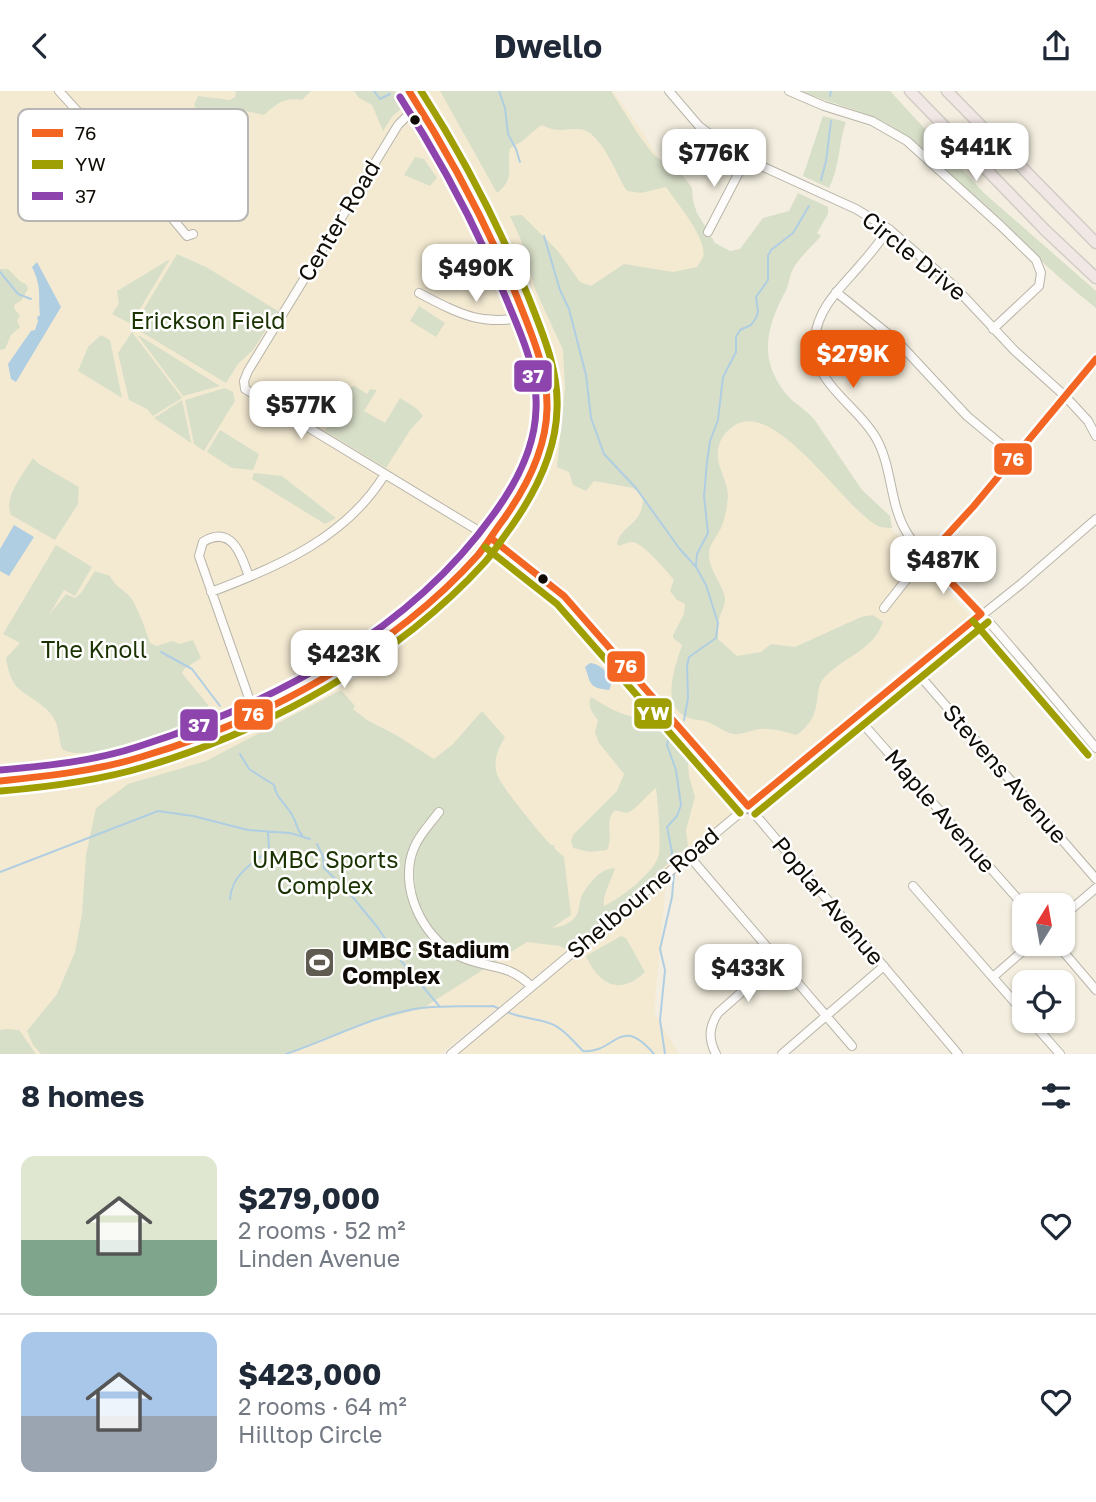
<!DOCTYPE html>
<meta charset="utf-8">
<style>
body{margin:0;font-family:"Golos Text",sans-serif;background:#f6f6f7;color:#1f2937;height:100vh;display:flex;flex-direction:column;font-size:26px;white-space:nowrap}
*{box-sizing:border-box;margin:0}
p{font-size:23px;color:#747a83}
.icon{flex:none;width:38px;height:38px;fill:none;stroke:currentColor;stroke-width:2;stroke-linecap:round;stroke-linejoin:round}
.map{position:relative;height:963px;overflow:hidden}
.details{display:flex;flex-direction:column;background:#fff;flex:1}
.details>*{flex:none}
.needle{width:46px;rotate:11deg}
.fabs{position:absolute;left:1012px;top:802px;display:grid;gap:14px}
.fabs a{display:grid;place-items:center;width:63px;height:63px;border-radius:14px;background:#fff;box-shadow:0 2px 5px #0004;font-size:35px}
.price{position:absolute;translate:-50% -60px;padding:0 16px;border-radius:14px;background:#fff;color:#222;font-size:23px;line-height:46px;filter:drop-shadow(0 2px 4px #0008)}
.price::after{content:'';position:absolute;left:50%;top:42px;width:21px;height:16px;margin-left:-10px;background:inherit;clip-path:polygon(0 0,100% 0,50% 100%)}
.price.on{background:#ea580c;color:#fff}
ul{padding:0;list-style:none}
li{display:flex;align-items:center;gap:21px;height:175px;padding:0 21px}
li+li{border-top:2px solid #e0e1e3}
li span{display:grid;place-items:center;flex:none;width:196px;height:140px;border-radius:14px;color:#555}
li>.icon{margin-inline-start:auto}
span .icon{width:84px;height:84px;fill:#fffc;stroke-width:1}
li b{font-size:30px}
h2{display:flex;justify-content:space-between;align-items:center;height:84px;padding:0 21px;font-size:30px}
header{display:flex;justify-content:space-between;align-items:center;height:91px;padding:0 21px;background:#fff;font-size:32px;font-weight:700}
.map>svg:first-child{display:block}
.built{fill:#f4ead2}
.green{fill:#d8dfc8}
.water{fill:#b0cee2}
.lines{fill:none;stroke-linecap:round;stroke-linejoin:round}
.stream{stroke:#b0cee2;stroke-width:2}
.minor-casing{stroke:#b8b4a9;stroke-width:10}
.highway-casing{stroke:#d0cdc7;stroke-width:13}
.minor{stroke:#fdfcfa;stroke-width:8}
.highway{stroke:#f1e7e4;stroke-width:10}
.bus-1-casing{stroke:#fff;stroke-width:12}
.bus-2-casing{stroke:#fff;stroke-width:12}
.bus-3-casing{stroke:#fff;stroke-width:12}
.bus-1{stroke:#f26522;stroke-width:7}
.bus-2{stroke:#9f9e02;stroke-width:7}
.bus-3{stroke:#8e44ad;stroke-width:7}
.bus-dot{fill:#100c05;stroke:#fff;stroke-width:2.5}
.labels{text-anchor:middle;stroke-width:5;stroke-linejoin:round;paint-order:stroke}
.street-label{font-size:23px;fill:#100c05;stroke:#fff}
.park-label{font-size:23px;fill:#1a3100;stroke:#fff}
.poi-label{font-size:23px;font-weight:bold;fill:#100c05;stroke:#fff;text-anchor:start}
.key{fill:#fff;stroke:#b7b6b4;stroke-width:2}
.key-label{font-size:19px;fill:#100c05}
.line-badge{stroke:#fff;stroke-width:2.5}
.badge-label{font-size:19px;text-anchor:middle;font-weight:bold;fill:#fff}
</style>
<header><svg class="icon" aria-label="back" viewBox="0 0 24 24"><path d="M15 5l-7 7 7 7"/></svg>Dwello<svg class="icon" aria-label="share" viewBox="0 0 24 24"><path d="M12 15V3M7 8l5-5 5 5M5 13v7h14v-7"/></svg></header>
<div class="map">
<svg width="1096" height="963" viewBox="0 0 1096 963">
<rect width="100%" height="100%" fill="#f3eedf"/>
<path class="built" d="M 0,0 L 613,0 L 644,43 L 731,188 L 702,208 L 875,420 L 970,525 L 898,580 L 760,701 L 441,963 L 0,963 Z
M 666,791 L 654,921 L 679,963 L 457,963 Z"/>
<path class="green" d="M 236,0 L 311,0 L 302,9 C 283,6 277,13 264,24 L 241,19 L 206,25 L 201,24 L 194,14 L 198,5 L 230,9 L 235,6 Z
M 354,0 L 394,0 L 404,15 L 392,26 L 383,40 L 372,14 L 359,7 Z
M 440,0 L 611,0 L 638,43 L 654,64 L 684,86 L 692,97 L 693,110 L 697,122 L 715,152 L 730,160 L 740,158 L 763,127 L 789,120 L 798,102 L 828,116 L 828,123 L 817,142 L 821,145 C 813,154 799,167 793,178 C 789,185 789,196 784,203 C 767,236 759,266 783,299 C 794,315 812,320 820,337 L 862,399 L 890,425 L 892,437 C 887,437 880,437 876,434 C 843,415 776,309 735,334 C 726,340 719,348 718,360 C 716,376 728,389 728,406 C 727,416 725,428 721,437 C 717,445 710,453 709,461 C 708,479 722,491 725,507 C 726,514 719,525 718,532 C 717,538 718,543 718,548 L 737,565 L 761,561 L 771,553 L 795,556 L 861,526 L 873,524 L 883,531 C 873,560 844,565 824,587 C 816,595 819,612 814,623 C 810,633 804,638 797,644 C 784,641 772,637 760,638 C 750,639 743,644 733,643 C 723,641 714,632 704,630 C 696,628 690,629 683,624 C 661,611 676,573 682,554 L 673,547 L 673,544 L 684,523 L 685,513 L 677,509 L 670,500 L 674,489 C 665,478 648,458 636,452 C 630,449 624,454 619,455 L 617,452 C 624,431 643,435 643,405 L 633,397 L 594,390 L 586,400 L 573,394 L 569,381 L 557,376 L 565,297 L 563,259 L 535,198 L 521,149 L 510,125 L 522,124 L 558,160 L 580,191 L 591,195 L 624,173 L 673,181 L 697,176 C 699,172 702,169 703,166 C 708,148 676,111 666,96 L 641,102 L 627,100 C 616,84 601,38 578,38 C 561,38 559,42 541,34 L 521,51 L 510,57 C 506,78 516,87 497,102 Z
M 801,0 L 890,0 L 984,102 L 1096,200 L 1096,217 C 1045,177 1001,130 953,87 C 933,69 914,49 891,35 C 864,19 831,13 801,0 Z
M 823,25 L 846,31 C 838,54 840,75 829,97 L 803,85 Z
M 415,66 L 424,68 L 437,87 L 430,95 L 404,84 Z
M 177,163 L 206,176 L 278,220 L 253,259 L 238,273 L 226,292 L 133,236 Z
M 170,168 L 131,233 L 112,223 L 119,213 L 117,200 Z
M 0,178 L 8,178 L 21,191 L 26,193 L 28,198 L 21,210 L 15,213 L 14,217 L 20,225 L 17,230 L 20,236 L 11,244 L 5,258 L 0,259 Z
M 419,215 L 445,232 L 436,246 L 410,230 Z
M 132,241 L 182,307 L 153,325 L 147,318 L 129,309 L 118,262 Z
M 101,244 L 110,249 L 122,307 L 78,280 L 88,256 Z
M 138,245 L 140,245 L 220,295 L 183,305 Z
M 355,295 L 367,303 L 370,298 L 377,299 L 364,320 L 385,332 L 400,307 L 416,317 L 423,325 L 411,338 L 386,377 L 325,340 L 350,296 Z
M 225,297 L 233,301 L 235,310 L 204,360 L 194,353 L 185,309 Z
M 182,309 L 191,351 L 191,352 L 154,327 Z
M 220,339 L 259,363 L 253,379 L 232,377 L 207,361 Z
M 33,367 L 39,373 L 79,396 L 78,413 L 55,449 L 11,424 C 3,406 24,382 33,367 Z
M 254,382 L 282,385 L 336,427 L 325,433 L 252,388 Z
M 56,454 L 92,476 L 75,505 L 64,499 L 49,524 L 66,503 L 75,507 L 81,502 L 95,480 L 110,485 C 116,498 127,499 133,510 C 140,523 145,537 150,552 L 157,555 L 172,550 L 180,553 L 193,549 L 201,567 L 184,578 L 182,582 L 208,614 L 205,626 C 190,637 115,657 95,661 C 84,662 72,664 62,658 C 58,646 60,633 50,622 C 28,598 12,607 6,567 L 20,552 L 3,543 Z
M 341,599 L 355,615 L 353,618 L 367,629 L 396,644 L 434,668 L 453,653 L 482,620 L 505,646 C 498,658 493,669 497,683 C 499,693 542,745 551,754 L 554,754 L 555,758 L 564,766 L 571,824 L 552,837 C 561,836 570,833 576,825 C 580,819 579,810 582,804 C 589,792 601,777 615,777 C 612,789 602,804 604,815 C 619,808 656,781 659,763 C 661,745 658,715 656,697 C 649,702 633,722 626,722 C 622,721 618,719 614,720 C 604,732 614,746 607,759 L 590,761 L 573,757 L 571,750 L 573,744 L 617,700 L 624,683 L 599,652 L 595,641 L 598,629 C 592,621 587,616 591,606 C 610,618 627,628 650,627 L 654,622 L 684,652 L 687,658 L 689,685 L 695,706 L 686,739 L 688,755 L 593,840 L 565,858 L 560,855 L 527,851 L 423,917 L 355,935 L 287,963 L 41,963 L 33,954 L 27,940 L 57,903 L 75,861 L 82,823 L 86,764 L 96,717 L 128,693 L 206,670 Z
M 621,845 L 626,847 L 645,881 C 620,905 599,894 586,865 Z
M 6,938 L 19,939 L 36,963 L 0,963 L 0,939 Z"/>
<path class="water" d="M 37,171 L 61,216 L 16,291 L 11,288 L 8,273 L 31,240 L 35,239 L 38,230 L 37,226 L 40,224 C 38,204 42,196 32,176 Z
M 14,434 L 34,446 L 9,485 L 0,480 L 0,458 Z
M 590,572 C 602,573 616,587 609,599 C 588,597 591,592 585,576 Z"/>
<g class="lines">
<path class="stream" d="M 374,0 L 380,8 L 390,3
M 499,0 L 505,17 L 508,43 L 516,58 L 520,71
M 830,5 L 831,0
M 821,89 L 826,70 L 831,30
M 544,145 L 560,199 L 569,218 L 586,284 L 591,327 L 604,363 L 636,397 L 679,457 L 696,476 L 706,494 L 718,532 L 716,547 L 689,566 L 687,575 L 688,607 L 684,629
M 0,181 L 18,203 L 31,208
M 696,474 L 697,463 L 708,442 L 704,405 L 707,371 L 710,350 L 718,329 L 723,286 L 736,261 L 736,246 L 740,239 L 751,234 L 756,227 L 758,221 L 756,206 L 768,189 L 768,165 L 771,159 L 793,142 L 809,115
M 161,561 L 192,578 L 220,615
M 670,641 L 667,654 L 676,679 L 681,714 L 677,725 L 667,736 L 672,761 L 671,774
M 240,663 L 249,678 L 274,694 C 276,707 286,713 292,724 C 297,731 296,738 302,744
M 268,742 L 269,757
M 317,753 L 323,765 L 324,777 L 347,799 L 378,837 L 396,864 L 440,916
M 0,781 L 158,720 L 193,725 L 248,739 L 290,742 L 310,748
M 230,808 C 231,787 249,774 264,763
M 505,920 C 519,927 534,927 549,932 C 562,936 573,950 583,960 C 616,963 619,922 654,963
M 286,963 C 331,948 373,924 421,917 C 444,914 469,916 493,915 L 500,918
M 665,963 L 660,929 L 665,879 L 660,858 L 672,806 L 674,782"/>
<defs>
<path id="minor" d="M 59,0 L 142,91 L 187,145 L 193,143
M 669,0 L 699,35 L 728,57 L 746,68 L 856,118 L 889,138 L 954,195 L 1015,260 L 1065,305 L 1088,330 L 1096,345
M 789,0 L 824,15 L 872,30 L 907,50 L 1001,135 L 1036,169 L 1041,182 L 1039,195 L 993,238
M 429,14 L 408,24 L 398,34 L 248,280 L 244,290 L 245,298 L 492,448 L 557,498 L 748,715 L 958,963
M 889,138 C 880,150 872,161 862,172 C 843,195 818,215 815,247 C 811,293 856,312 876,347 C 893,377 889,413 907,442 C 928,476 963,502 990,532 C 1026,573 1061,615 1096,657
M 708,141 L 746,68
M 836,201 L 897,250 L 967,325 L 1015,365
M 419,202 C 461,224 483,236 530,225
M 249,486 C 242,465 232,433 203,451 L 199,465 L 256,627
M 211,501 C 278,476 347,446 385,383
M 884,517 L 913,480 L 973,416 L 1096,268
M 914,578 L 1096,788
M 856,625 L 1024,815
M 0,690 C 170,688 433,558 518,408 C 533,380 546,350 547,318 C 548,283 534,248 521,216 C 491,140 454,69 409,0
M 0,698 C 172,699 459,554 534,394 C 545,369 554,345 555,317 C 556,282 542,247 529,214 C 500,139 464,67 419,0
M 439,721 C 430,733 419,744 414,757 C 398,795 422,846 457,864 C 485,879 506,870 531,895
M 689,765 L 852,955
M 913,795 L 1024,922
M 1062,826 L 1096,797
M 1056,852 L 1096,899
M 993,886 L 1032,852
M 1030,929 L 1060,963
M 451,963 L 856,625 L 1021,493 L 1096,428
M 716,963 C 708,948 709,936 718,922 L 778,869
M 782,963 L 884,875"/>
<path id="highway" d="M 910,0 L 1046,140 L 1096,187
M 947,0 L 1096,152"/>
</defs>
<use href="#minor" class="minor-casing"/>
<use href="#highway" class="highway-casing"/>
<use href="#minor" class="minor"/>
<use href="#highway" class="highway"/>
<defs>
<path id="bus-1" d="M 492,448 L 564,505 L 748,715
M 927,466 L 973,416 L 1096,268
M 927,466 L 981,523
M 0,690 C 48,685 95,680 141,666 C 262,631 393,559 478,464 C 487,453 494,441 503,429 C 526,397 546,359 547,318 C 548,279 531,242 517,206 C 487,134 451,66 409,0
M 748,715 L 981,523"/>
<path id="bus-2" d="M 485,456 L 557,513 L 740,722
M 973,530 L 1088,664
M 1,700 C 49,696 97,690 144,676 C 267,640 398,567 485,471 C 495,460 502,448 511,436 C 535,402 556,362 557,318 C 559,279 542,241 528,205 C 498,133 463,65 421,0
M 755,723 L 988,531"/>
<path id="bus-3" d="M 0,679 C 47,675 95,670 140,655 C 274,612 410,540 493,424 C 516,393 535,358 536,318 C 538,281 522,245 508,212 C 478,139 442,71 400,6"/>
</defs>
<use href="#bus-1" class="bus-1-casing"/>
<use href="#bus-2" class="bus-2-casing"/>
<use href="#bus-3" class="bus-3-casing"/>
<use href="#bus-1" class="bus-1"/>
<use href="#bus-2" class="bus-2"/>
<use href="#bus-3" class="bus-3"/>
</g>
<defs>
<symbol id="stadium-square" viewBox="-11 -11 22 22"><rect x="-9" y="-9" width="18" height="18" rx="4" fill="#5f5b51" stroke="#fff"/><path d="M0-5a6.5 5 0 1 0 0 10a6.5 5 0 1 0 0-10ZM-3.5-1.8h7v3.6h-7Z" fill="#fff"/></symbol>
</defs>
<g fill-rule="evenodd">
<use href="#stadium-square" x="302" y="854" width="35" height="35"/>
</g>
<g class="bus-dot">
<circle cx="415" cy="29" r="6"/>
<circle cx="543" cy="488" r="6"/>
</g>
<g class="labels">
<g class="street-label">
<text transform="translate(339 130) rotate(-59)" y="8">Center Road</text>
<text transform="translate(914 165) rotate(39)" y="8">Circle Drive</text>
<text transform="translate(1005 683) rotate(49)" y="8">Stevens Avenue</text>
<text transform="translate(940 720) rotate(49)" y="8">Maple Avenue</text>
<text transform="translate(643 802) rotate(-40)" y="8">Shelbourne Road</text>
<text transform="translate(828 810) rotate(50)" y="8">Poplar Avenue</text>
</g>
<g class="park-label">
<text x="208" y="238">Erickson Field</text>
<text x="94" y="567">The Knoll</text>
<text x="325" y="777">UMBC Sports<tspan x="325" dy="26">Complex</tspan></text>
</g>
<g class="poi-label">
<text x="342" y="867">UMBC Stadium<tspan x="342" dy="26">Complex</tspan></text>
</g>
</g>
<rect x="18" y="18" width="230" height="112" rx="10" class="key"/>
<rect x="32" y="38" width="31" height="8" fill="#f26522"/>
<rect x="32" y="69" width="31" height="9" fill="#9f9e02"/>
<rect x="32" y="101" width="31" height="8" fill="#8e44ad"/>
<g class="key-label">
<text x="75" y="49">76</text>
<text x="75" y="80">YW</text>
<text x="75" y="112">37</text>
</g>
<g class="line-badge">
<rect x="513" y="268" width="40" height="34" rx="7" fill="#8e44ad"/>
<rect x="993" y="351" width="40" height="34" rx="7" fill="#f26522"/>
<rect x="606" y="559" width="40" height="33" rx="7" fill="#f26522"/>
<rect x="633" y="606" width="40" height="33" rx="7" fill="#9f9e02"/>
<rect x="233" y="607" width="41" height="33" rx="7" fill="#f26522"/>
<rect x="179" y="617" width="40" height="34" rx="7" fill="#8e44ad"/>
</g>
<g class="badge-label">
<text x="533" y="292">37</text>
<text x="1013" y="375">76</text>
<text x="626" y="582">76</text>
<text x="653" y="629">YW</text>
<text x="253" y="630">76</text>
<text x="199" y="641">37</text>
</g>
</svg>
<div class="fabs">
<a><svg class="needle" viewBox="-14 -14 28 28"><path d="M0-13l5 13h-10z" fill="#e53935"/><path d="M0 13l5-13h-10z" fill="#747a83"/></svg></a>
<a><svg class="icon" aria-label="locate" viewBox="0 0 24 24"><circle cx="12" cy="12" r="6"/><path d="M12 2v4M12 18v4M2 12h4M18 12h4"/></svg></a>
</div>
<b class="price" style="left:976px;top:92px">$441K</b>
<b class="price" style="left:714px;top:98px">$776K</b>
<b class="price" style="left:476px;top:213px">$490K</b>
<b class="price on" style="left:853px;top:299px">$279K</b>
<b class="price" style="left:301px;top:350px">$577K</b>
<b class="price" style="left:943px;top:505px">$487K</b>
<b class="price" style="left:344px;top:599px">$423K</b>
<b class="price" style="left:748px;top:913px">$433K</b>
</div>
<section class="details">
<h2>8 homes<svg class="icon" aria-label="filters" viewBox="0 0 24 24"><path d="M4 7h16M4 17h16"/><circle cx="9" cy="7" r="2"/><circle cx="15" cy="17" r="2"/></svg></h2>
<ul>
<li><span style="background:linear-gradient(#dfe7d0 60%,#7fa58c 0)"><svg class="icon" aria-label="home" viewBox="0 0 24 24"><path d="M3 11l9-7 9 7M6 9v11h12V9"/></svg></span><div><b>$279,000</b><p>2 rooms · 52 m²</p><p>Linden Avenue</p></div><svg class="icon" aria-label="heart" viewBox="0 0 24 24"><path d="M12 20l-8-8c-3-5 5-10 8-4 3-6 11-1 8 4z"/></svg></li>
<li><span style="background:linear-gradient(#a9c7e8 60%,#9aa5b1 0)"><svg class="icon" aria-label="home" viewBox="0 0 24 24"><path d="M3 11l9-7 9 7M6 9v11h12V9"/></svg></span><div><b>$423,000</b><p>2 rooms · 64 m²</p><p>Hilltop Circle</p></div><svg class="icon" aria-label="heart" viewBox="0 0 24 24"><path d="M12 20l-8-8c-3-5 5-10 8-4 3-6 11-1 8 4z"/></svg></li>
</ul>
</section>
